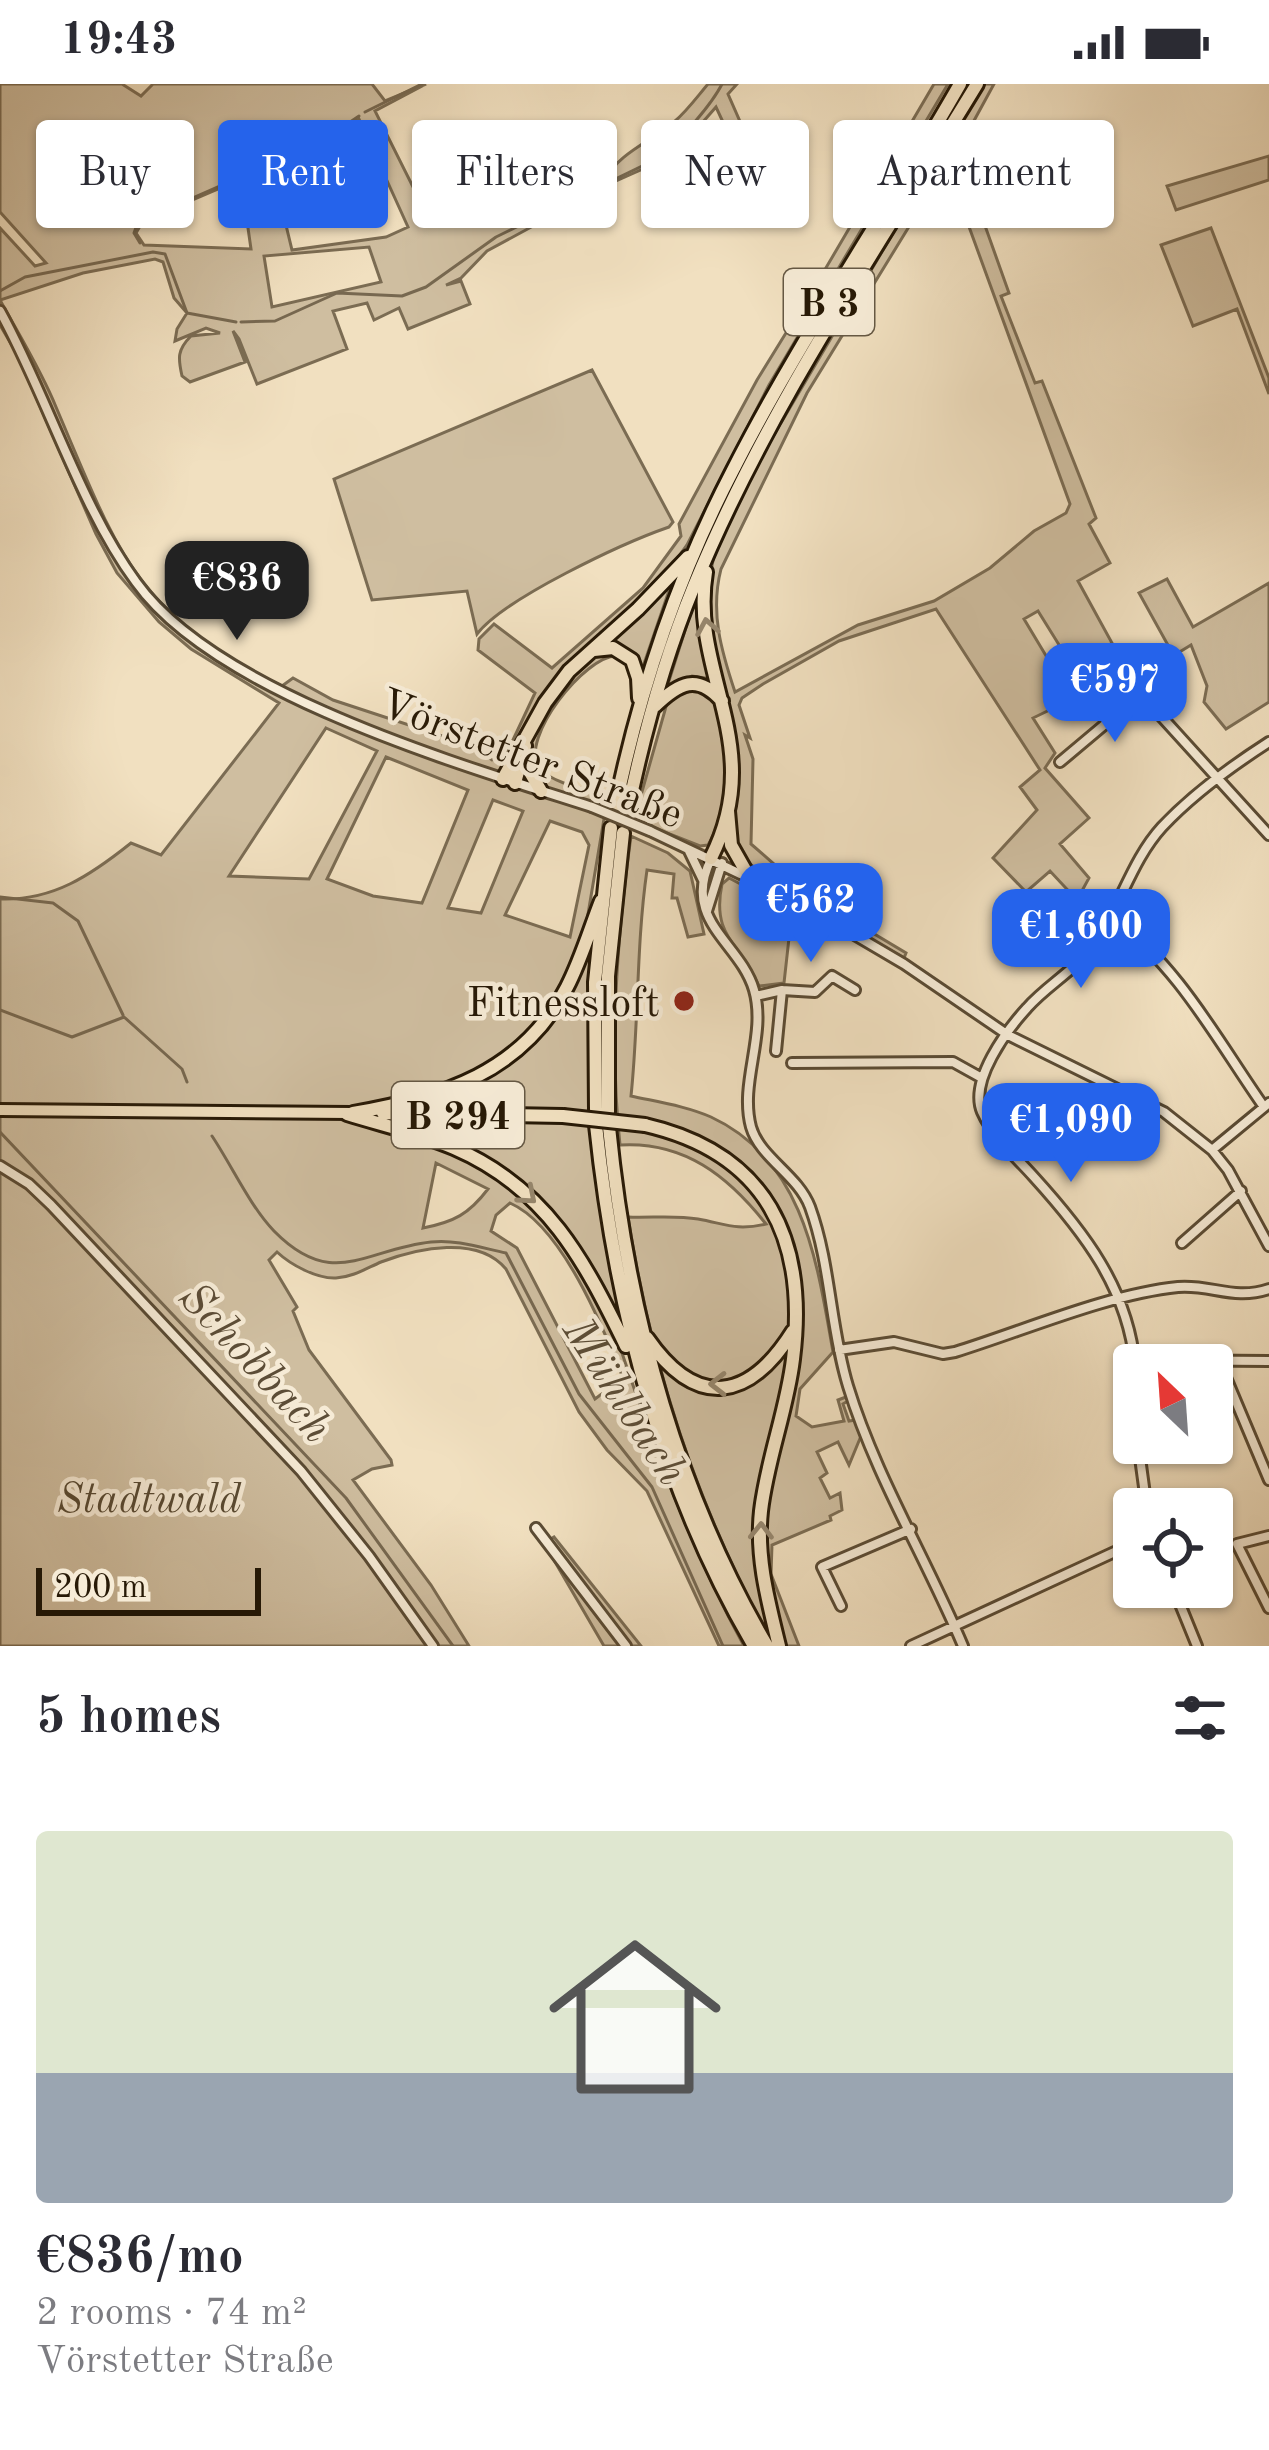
<!DOCTYPE html>
<meta charset="utf-8">
<style>
body{margin:0;font-family:"Old Standard TT",serif;background:#f2f2f3;color:#2b2b33;height:100vh;display:flex;flex-direction:column;font-size:45px;white-space:nowrap}
*{box-sizing:border-box;margin:0}
p{font-size:39px;color:#7c7c81}
.icon{flex:none;width:66px;height:66px;fill:none;stroke:currentColor;stroke-width:2;stroke-linecap:round;stroke-linejoin:round}
.map{position:relative;height:1562px;overflow:hidden}
.side{display:flex;flex-direction:column;background:#fff;flex:1}
.side>*{flex:none}
.guide{position:absolute;left:36px;top:36px;width:1197px;height:108px;display:flex;gap:24px}
.needle{width:78px;rotate:335deg}
.buttons{position:absolute;left:1113px;top:1260px;display:grid;gap:24px}
.buttons a{display:grid;place-items:center;width:120px;height:120px;border-radius:12px;background:#fff;box-shadow:0 3px 9px #0004;font-size:60px}
.scale{position:absolute;left:36px;bottom:30px;width:225px;box-sizing:border-box;padding-left:12px;border:6px solid #271906;border-top:0;font-size:33px;line-height:42px;white-space:nowrap;color:#271906;-webkit-text-stroke:9px #f6ebd6;paint-order:stroke}
.price{position:absolute;translate:-50% -102px;padding:0 27px;border-radius:24px;background:#2563eb;color:#fff;font-size:39px;line-height:78px;filter:drop-shadow(0 3px 6px #0008)}
.price::after{content:'';position:absolute;left:50%;top:72px;width:36px;height:27px;margin-left:-18px;background:inherit;clip-path:polygon(0 0,100% 0,50% 100%)}
.price.on{background:#222;color:#fff}
ul{padding:0;list-style:none}
li{display:grid;align-content:center;gap:24px;height:636px;padding:0 36px}
li+li{border-top:3px solid #e1e1e2}
li span{display:grid;place-items:center;height:372px;border-radius:12px;color:#555}
li>.icon{margin-inline-start:auto}
span .icon{width:216px;height:216px;fill:#fffc;stroke-width:1}
li b{font-size:51px}
h2{display:flex;justify-content:space-between;align-items:center;height:144px;padding:0 36px;font-size:51px}
.pill{padding:0 42px;border-radius:12px;background:#fff;box-shadow:0 3px 9px #0004;font-size:42px;line-height:108px}
.pill.on{background:#2563eb;color:#fff}
.status{display:flex;justify-content:space-between;align-items:center;height:84px;padding:0 60px;background:#fff;direction:ltr}
.status svg{height:33px;fill:currentColor}
.map>svg:first-child{display:block}
.green{fill:#cfbea0;stroke:#7b6c53;stroke-width:3;fill-rule:evenodd}
.lines{fill:none;stroke-linecap:round;stroke-linejoin:round}
.stream{stroke:#776850;stroke-width:3}
.minor-casing{stroke:#5a4b34;stroke-width:14}
.major-casing{stroke:#271906;stroke-width:16}
.highway-casing{stroke:#271906;stroke-width:18}
.minor{stroke:#f6ebd6;stroke-width:8}
.major{stroke:#f1e0c0;stroke-width:10}
.highway{stroke:#f1e0c0;stroke-width:12}
.minor-bridge-casing{stroke:#5a4b34;stroke-width:14;stroke-linecap:butt}
.highway-bridge-casing{stroke:#271906;stroke-width:18;stroke-linecap:butt}
.minor-bridge{stroke:#f6ebd6;stroke-width:8}
.highway-bridge{stroke:#f1e0c0;stroke-width:12}
.oneway{stroke:#96866c}
.poi-dot{fill:#8f2418;stroke:#f6ebd6;stroke-width:4.5}
.labels{text-anchor:middle;stroke-width:9;stroke-linejoin:round;paint-order:stroke}
.shield{fill:#f6ebd6;stroke:#655844;stroke-width:3}
.shield-label{font-size:39px;font-weight:bold;fill:#271906}
.street-label{font-size:42px;fill:#271906;stroke:#f6ebd6}
.poi-label{font-size:42px;fill:#271906;stroke:#f6ebd6;text-anchor:end}
.park-label{font-size:42px;font-style:italic;fill:#594b34;stroke:#f6ebd6}
.water-label{font-size:45px;font-style:italic;fill:#5c4d37;stroke:#f6ebd6}
</style>
<div class="status"><b>19:43</b><svg viewBox="0 0 49 12"><path d="M0 12V9h3v3zM5 12V6h3v6zM10 12V3h3v9zM15 12V0h3v12zM26 1h20v11H26zM47 4h2v5h-2z"/></svg></div>
<div class="map">
<svg width="1269" height="1562" viewBox="0 0 1269 1562">
<rect width="100%" height="100%" fill="#f1e0c0"/>
<filter id="stains"><feTurbulence type="fractalNoise" baseFrequency=".00167" numOctaves="4"/><feColorMatrix values="0 0 0 0 .2 0 0 0 0 .09 0 0 0 0 .02 0 0 0 .5 -.17"/></filter>
<radialGradient id="worn" r=".72"><stop offset=".6" stop-color="#630" stop-opacity="0"/><stop offset="1" stop-color="#630" stop-opacity=".3"/></radialGradient>
<path class="green" d="M 0,0 L 122,0 L 141,12 L 153,0 L 372,0 L 385,17 L 426,0 L 375,27 L 427,131 L 522,55 L 565,116 L 606,95 C 616,71 653,56 674,38 C 687,27 697,13 708,0 L 737,0 L 728,10 L 767,99 L 754,105 L 716,23 L 674,71 L 616,97 L 487,167 L 461,194 L 446,201 L 461,197 L 470,220 L 408,245 L 399,224 L 374,236 L 367,219 L 333,227 L 347,265 L 257,300 L 239,255 L 233,247 L 245,278 L 190,298 L 182,292 C 178,274 177,266 191,252 L 220,249 L 206,244 L 175,257 L 177,245 L 187,229 L 174,214 L 163,178 L 155,175 L 83,189 L 0,216 C 19,251 41,286 56,323 C 117,466 134,530 282,602 L 293,594 L 333,616 L 473,662 L 492,676 L 505,673 L 535,609 L 478,566 L 479,555 L 494,540 L 552,584 L 643,504 L 681,452 L 679,440 L 757,296 L 810,210 L 794,215 L 787,210 L 786,201 L 805,192 L 820,194 L 934,0 L 948,0 L 769,301 L 687,461 L 674,479 L 674,492 L 634,609 L 628,581 L 617,572 C 585,571 519,655 539,683 C 551,700 589,706 608,711 L 586,842 L 594,850 C 584,983 590,1117 625,1246 L 619,1260 C 654,1365 691,1465 744,1562 L 719,1562 L 647,1407 L 607,1366 L 579,1328 L 506,1185 C 478,1151 418,1164 381,1178 C 367,1184 353,1193 336,1194 C 317,1195 291,1181 277,1168 L 269,1176 L 297,1223 L 293,1227 L 309,1266 L 391,1376 L 392,1381 L 372,1385 L 353,1396 L 431,1501 L 469,1562 L 0,1562 L 0,815 C 53,817 91,791 131,759 L 161,771 L 279,619 L 191,565 L 159,538 L 117,489 L 96,450 L 17,270 L 0,241 L 0,144 L 35,182 L 46,179 L 0,128 ZM 359,35 L 408,143 L 386,153 L 292,166 L 272,83 L 325,58 ZM 241,95 L 251,165 L 144,161 L 136,149 L 143,137 ZM 369,163 L 381,198 L 272,223 L 264,172 ZM 326,644 L 377,667 L 309,795 L 229,792 ZM 386,673 L 468,706 L 422,819 L 373,812 L 327,795 ZM 493,716 L 523,727 L 481,829 L 448,824 ZM 550,737 L 582,748 L 589,761 L 570,853 L 505,831 ZM 436,1079 L 488,1105 C 469,1130 454,1138 423,1144 ZM 510,1119 C 562,1142 603,1243 623,1294 L 595,1315 L 517,1164 L 491,1147 L 496,1131 Z
M 981,0 L 994,0 L 958,66 L 1009,209 L 1001,212 L 1035,299 L 1042,297 L 1096,434 L 1089,440 L 1110,479 L 1078,497 L 1112,559 L 1108,562 L 1113,571 L 1079,593 L 1038,527 L 1024,535 L 1072,615 L 1033,634 L 1055,669 L 1045,684 L 1089,734 L 1060,760 L 1089,794 L 1077,816 L 1050,787 L 1026,808 L 993,774 L 1037,726 L 1020,703 L 1040,686 L 936,525 L 839,557 L 763,600 L 742,614 L 739,621 L 750,654 L 745,651 L 753,675 L 751,760 L 782,787 L 779,793 L 906,869 L 904,874 L 773,799 L 744,775 L 735,756 L 734,654 L 710,549 L 706,509 L 716,463 L 749,393 ZM 948,79 L 959,86 L 972,125 L 964,129 L 1070,420 L 1066,429 L 1034,447 L 990,484 L 934,517 L 858,541 L 735,608 C 721,566 710,528 721,485 L 807,309 Z
M 1269,72 L 1269,96 L 1176,126 L 1167,102 Z
M 1211,144 L 1269,294 L 1269,310 L 1237,225 L 1193,242 L 1161,161 Z
M 592,286 L 673,438 L 669,443 C 623,459 505,514 477,550 L 467,507 L 372,516 L 334,395 Z
M 1167,495 L 1193,543 L 1269,499 L 1269,618 L 1226,645 L 1204,618 L 1207,602 L 1191,561 L 1137,594 L 1132,587 L 1169,563 L 1139,509 Z
M 695,515 L 712,595 L 692,592 L 667,603 Z
M 689,600 L 714,613 C 718,626 724,639 726,652 C 730,682 724,735 708,761 L 700,762 L 634,736 L 667,619 Z
M 631,752 L 668,769 L 690,787 L 704,850 L 688,853 L 677,814 L 672,814 L 674,790 L 647,786 C 636,862 639,937 631,1012 C 658,1018 686,1022 711,1033 C 804,1076 817,1178 833,1268 L 800,1305 L 796,1332 L 812,1343 L 844,1337 L 838,1316 L 846,1313 L 848,1317 L 843,1320 L 849,1337 L 856,1336 L 861,1352 L 849,1381 L 838,1358 L 817,1368 L 827,1389 L 820,1394 L 830,1414 L 840,1409 L 842,1426 L 830,1432 L 831,1436 L 772,1461 L 771,1490 L 799,1562 L 786,1562 L 781,1547 L 767,1551 C 695,1415 652,1285 628,1133 C 651,1134 675,1131 698,1135 C 726,1140 736,1147 766,1140 C 728,1092 684,1057 620,1061 C 609,958 617,854 631,752 Z
M 729,794 L 792,827 L 784,899 L 759,902 C 740,859 711,853 722,800 Z
M 554,1453 L 641,1562 L 604,1562 L 544,1459 Z"/>
<g class="lines">
<path class="stream" d="M 365,28 L 422,0
M 140,159 L 134,149 L 138,138 L 322,57 L 359,32
M 0,207 L 25,193 L 153,168 L 165,170 L 187,229 L 236,238
M 241,238 L 275,237 L 337,209 L 402,212 L 426,203 L 496,153 L 673,67 C 688,42 709,26 722,0
M 0,813 L 53,819 L 78,837 L 123,931
M 0,926 L 72,953 L 124,933 L 182,985 L 187,998
M 0,1048 L 346,1414 L 453,1562
M 212,1052 C 232,1082 250,1122 274,1147 C 333,1207 365,1165 431,1158 C 456,1155 482,1164 506,1169 L 579,1310 L 652,1403 L 723,1562"/>
<defs>
<path id="minor" d="M 0,227 C 47,312 80,422 136,498 C 216,610 462,681 592,723
M 1060,678 L 1141,610 L 1269,751
M 650,747 L 797,817 L 904,880 L 1008,951 L 1164,1028 L 1212,1066 L 1228,1086 L 1269,1162
M 689,767 L 703,796
M 711,775 C 681,837 740,858 754,906 C 767,951 739,998 751,1043 C 760,1074 798,1091 810,1123 C 831,1181 830,1243 848,1302 C 875,1391 927,1476 963,1562
M 707,827 L 722,779
M 1111,833 C 1178,881 1217,956 1264,1023
M 756,912 L 782,906 L 815,908 L 832,892 L 855,906
M 776,967 L 782,906
M 792,979 L 953,978 L 980,993
M 1212,1066 L 1269,1019
M 0,1082 L 29,1100 L 51,1121 L 301,1387 L 369,1472 L 433,1562
M 1182,1159 L 1241,1107
M 839,1266 L 894,1258 L 943,1270 L 955,1268 C 1023,1247 1108,1210 1178,1203 C 1211,1200 1234,1217 1269,1205
M 1135,1276 L 1269,1277
M 1219,1277 L 1269,1396
M 1135,1281 C 1128,1204 1083,1147 1033,1092 C 1015,1072 993,1053 982,1028 C 969,997 1006,947 1027,924 C 1047,901 1075,887 1093,861 C 1120,824 1131,777 1162,743 C 1194,709 1230,683 1269,658
M 1138,1359 L 1147,1425
M 536,1444 L 626,1562
M 1269,1452 L 1237,1460 L 1269,1524
M 1173,1503 L 1197,1562
M 841,1522 L 822,1483 L 911,1445
M 911,1562 L 1134,1459"/>
<path id="major" d="M 0,1026 L 351,1029"/>
<path id="highway" d="M 706,488 C 689,589 768,661 711,774
M 594,566 L 613,564 L 632,576 L 638,594 L 639,614
M 655,622 C 679,599 697,589 722,617
M 524,678 L 541,707
M 503,695 L 545,619 L 569,587 L 638,525 L 688,473
M 515,699 L 525,662
M 615,725 C 639,608 677,494 732,388 C 800,254 886,130 960,0
M 728,727 L 731,761 L 748,791
M 627,730 C 643,652 664,575 694,502 C 767,324 878,163 977,0
M 596,1027 L 595,898 L 611,744
M 608,1028 L 608,892 L 623,749
M 353,1029 C 443,1013 522,989 567,903 C 581,876 590,845 601,817
M 383,1029 L 563,1032
M 347,1030 C 382,1041 419,1049 454,1064 C 547,1104 584,1176 626,1262
M 596,1041 C 615,1223 660,1402 754,1562
M 645,1041 C 767,1069 808,1156 793,1275 C 787,1326 767,1375 761,1427 C 756,1473 768,1517 779,1562
M 609,1043 C 627,1225 674,1403 767,1562
M 647,1254 C 697,1326 749,1317 793,1247"/>
</defs>
<use href="#minor" class="minor-casing"/>
<use href="#major" class="major-casing"/>
<use href="#highway" class="highway-casing"/>
<use href="#minor" class="minor"/>
<use href="#major" class="major"/>
<use href="#highway" class="highway"/>
<defs>
<path id="minor-bridge" d="M 592,723 L 650,747"/>
<path id="highway-bridge" d="M 563,1032 L 645,1041"/>
</defs>
<use href="#minor-bridge" class="minor-bridge-casing"/>
<use href="#highway-bridge" class="highway-bridge-casing"/>
<use href="#minor-bridge" class="minor-bridge"/>
<use href="#highway-bridge" class="highway-bridge"/>
</g>
<defs><path id="oneway-chevron" d="M-2-3.5L2.5 0L-2 3.5" fill="none" stroke-width="1.6" stroke-linecap="round" stroke-linejoin="round" transform="scale(3)"/></defs>
<g class="oneway">
<use href="#oneway-chevron" transform="translate(707 543) rotate(-100)"/>
<use href="#oneway-chevron" transform="translate(528 1112) rotate(41)"/>
<use href="#oneway-chevron" transform="translate(718 1300) rotate(180)"/>
<use href="#oneway-chevron" transform="translate(761 1447) rotate(-89)"/>
</g>
<circle class="poi-dot" cx="684" cy="917" r="12"/>
<g class="labels">
<g class="shield">
<rect x="784" y="185" width="90" height="66" rx="9"/>
<rect x="392" y="998" width="132" height="66" rx="9"/>
</g>
<g class="shield-label">
<text x="829" y="232">B 3</text>
<text x="458" y="1045">B 294</text>
</g>
<g class="street-label">
<text transform="translate(532 673) rotate(21)" y="15">Vörstetter Straße</text>
</g>
<g class="poi-label">
<text x="660" y="932">Fitnessloft</text>
</g>
<g class="park-label">
<text x="149" y="1428">Stadtwald</text>
</g>
<g class="water-label">
<text transform="translate(257 1277) rotate(47)" y="16">Schobbach</text>
<text transform="translate(627 1316) rotate(57)" y="16">Mühlbach</text>
</g>
</g>
<rect width="100%" height="100%" filter="url(#stains)"/>
<rect width="100%" height="100%" fill="url(#worn)"/>
</svg>
<div class="buttons">
<a><svg class="needle" viewBox="-14 -14 28 28"><path d="M0-13l5 13h-10z" fill="#e53935"/><path d="M0 13l5-13h-10z" fill="#7c7c81"/></svg></a>
<a><svg class="icon" aria-label="locate" viewBox="0 0 24 24"><circle cx="12" cy="12" r="6"/><path d="M12 2v4M12 18v4M2 12h4M18 12h4"/></svg></a>
</div>
<div class="scale">200 m</div>
<b class="price on" style="left:237px;top:559px">€836</b>
<b class="price" style="left:1115px;top:661px">€597</b>
<b class="price" style="left:811px;top:881px">€562</b>
<b class="price" style="left:1081px;top:907px">€1,600</b>
<b class="price" style="left:1071px;top:1101px">€1,090</b>
<div class="guide">
<a class="pill">Buy</a>
<a class="pill on">Rent</a>
<a class="pill">Filters</a>
<a class="pill">New</a>
<a class="pill">Apartment</a>
</div>
</div>
<section class="side">
<h2>5 homes<svg class="icon" aria-label="filters" viewBox="0 0 24 24"><path d="M4 7h16M4 17h16"/><circle cx="9" cy="7" r="2"/><circle cx="15" cy="17" r="2"/></svg></h2>
<ul>
<li><span style="background:linear-gradient(#dfe7d0 65%,#9aa5b1 0)"><svg class="icon" aria-label="home" viewBox="0 0 24 24"><path d="M3 11l9-7 9 7M6 9v11h12V9"/></svg></span><div><b>€836/mo</b><p>2 rooms · 74 m²</p><p>Vörstetter Straße</p></div></li>
</ul>
</section>
